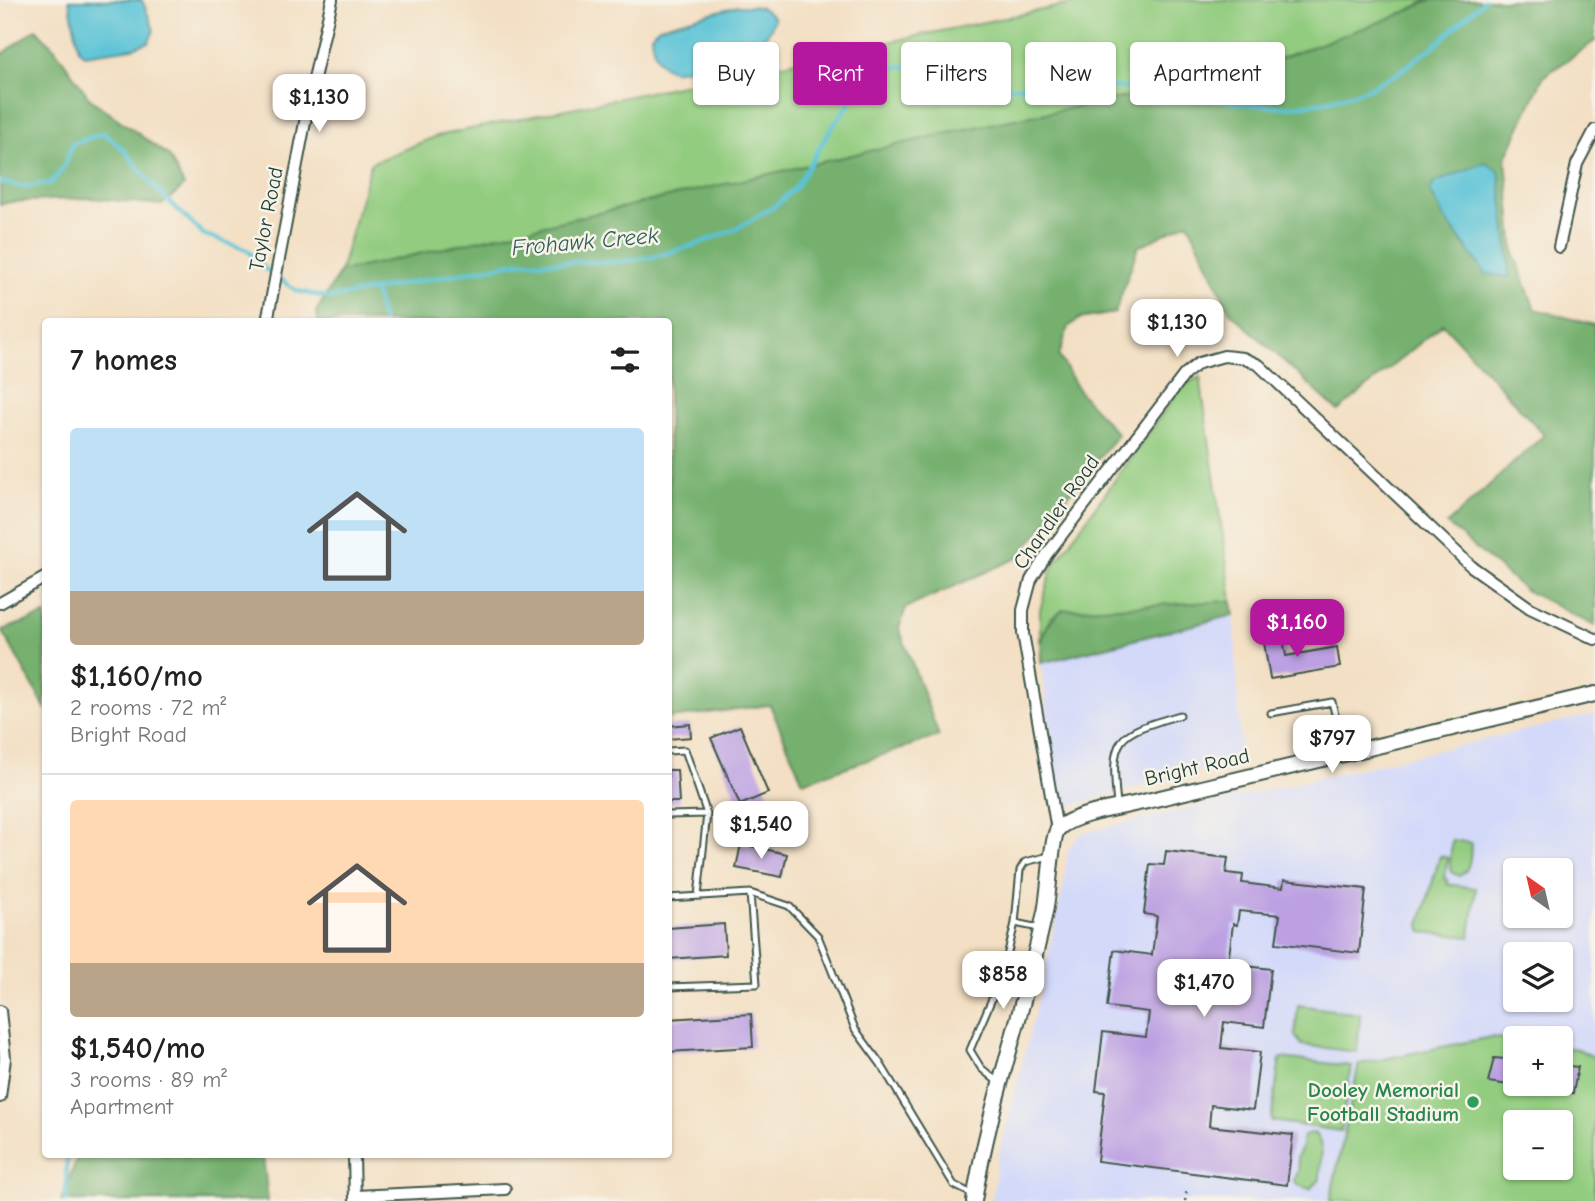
<!DOCTYPE html>
<meta charset="utf-8">
<style>
body{margin:0;font-family:"Comic Neue",sans-serif;background:#f2f2f2;color:#222;height:100vh;display:flex;flex-direction:column;font-size:26px;white-space:nowrap}
*{box-sizing:border-box;margin:0}
p{font-size:23px;color:#767676}
.icon{flex:none;width:38px;height:38px;fill:none;stroke:currentColor;stroke-width:2;stroke-linecap:round;stroke-linejoin:round}
.map{position:relative;flex:1;overflow:hidden}
.drawer{position:absolute;left:42px;top:318px;width:630px;height:840px;display:flex;flex-direction:column;background:#fff;border-radius:7px;box-shadow:0 2px 5px #0004}
.drawer>*{flex:none}
.top-card{position:absolute;left:693px;top:42px;width:665px;height:63px;display:flex;gap:14px}
.needle{width:46px;rotate:326deg}
.controls{position:absolute;left:1503px;top:858px;display:grid;gap:14px}
.controls a{display:grid;place-items:center;width:70px;height:70px;border-radius:7px;background:#fff;box-shadow:0 2px 5px #0004;font-size:35px}
.price{position:absolute;translate:-50% -60px;padding:0 16px;border-radius:14px;background:#fff;color:#222;font-size:23px;line-height:46px;filter:drop-shadow(0 2px 4px #0008)}
.price::after{content:'';position:absolute;left:50%;top:42px;width:21px;height:16px;margin-left:-10px;background:inherit;clip-path:polygon(0 0,100% 0,50% 100%)}
.price.active{background:#b5179e;color:#fff}
ul{padding:0;list-style:none}
li{display:grid;align-content:center;gap:14px;height:371px;padding:0 28px}
li+li{border-top:2px solid #e0e0e0}
li span{display:grid;place-items:center;height:217px;border-radius:7px;color:#555}
li>.icon{margin-inline-start:auto}
span .icon{width:126px;height:126px;fill:#fffc;stroke-width:1}
li b{font-size:30px}
h2{display:flex;justify-content:space-between;align-items:center;height:84px;padding:0 28px;font-size:30px}
.tag{padding:0 24px;border-radius:7px;background:#fff;box-shadow:0 2px 5px #0004;font-size:24px;line-height:63px}
.tag.active{background:#b5179e;color:#fff}
.map>svg:first-child{display:block}
.built{fill:#d3d9f9;fill-rule:evenodd}
.green{fill:#92cc7f;stroke:#58845a;stroke-width:2;fill-rule:evenodd}
.forest{fill:#75b06e;stroke:#4a7651;stroke-width:2}
.water{fill:#5ac3d6;stroke:#3c8085;stroke-width:2}
.lines{fill:none;stroke-linecap:round;stroke-linejoin:round}
.stream{stroke:#5ac3d6;stroke-width:4.5}
.building{fill:#bca0e2}
.service-casing{stroke:#3f5549;stroke-width:9}
.minor-casing{stroke:#3f5549;stroke-width:14}
.tertiary-casing{stroke:#3f5549;stroke-width:18}
.path{stroke:#3f5549;stroke-width:2.5;stroke-dasharray:2 5;stroke-linecap:butt}
.service{stroke:#fff;stroke-width:5}
.minor{stroke:#fff;stroke-width:10}
.tertiary{stroke:#fff;stroke-width:14}
.leisure-dot{fill:#2e9e5b;stroke:#f7f3e8;stroke-width:2.5}
.labels{text-anchor:middle;stroke-width:5;stroke-linejoin:round;paint-order:stroke}
.street-label{font-size:21px;fill:#1f3d34;stroke:#f7f3e8}
.leisure-label{font-size:21px;font-weight:bold;fill:#27864d;stroke:#f7f3e8;text-anchor:end}
.water-label{font-size:23px;font-style:italic;fill:#2e5e5c;stroke:#f7f3e8}
</style>
<div class="map">
<svg width="1595" height="1201" viewBox="0 0 1595 1201">
<rect width="100%" height="100%" fill="#f7f3e8"/>
<filter id="ink" filterUnits="userSpaceOnUse"><feTurbulence type="fractalNoise" baseFrequency=".0143" numOctaves="2"/><feDisplacementMap in="SourceGraphic" scale="14" xChannelSelector="R" yChannelSelector="G"/><feConvolveMatrix kernelMatrix="1 2 1 2 8 2 1 2 1" color-interpolation-filters="sRGB"/></filter>
<filter id="wash" filterUnits="userSpaceOnUse"><feTurbulence type="fractalNoise" baseFrequency=".00686" numOctaves="4" result="noise"/><feDisplacementMap in="SourceGraphic" scale="28" xChannelSelector="R" yChannelSelector="G"/><feGaussianBlur stdDeviation="1.57" result="paint"/><feColorMatrix in="noise" values="0 0 0 0 0 0 0 0 0 0 0 0 0 0 0 0 0 1.4 0 .05"/><feComposite in="paint" operator="in"/></filter>
<g filter="url(#wash)">
<rect width="100%" height="100%" fill="#f3dfc3"/>
<path class="built" d="M 1234,615 L 1241,759 L 1065,807 L 1059,803 L 1041,663 Z
M 1595,714 L 1595,1201 L 992,1201 L 997,1162 L 1039,997 L 1064,883 L 1068,849 L 1082,833 ZM 1516,870 L 1561,870 L 1561,915 L 1516,915 ZM 1516,954 L 1561,954 L 1561,999 L 1516,999 ZM 1516,1038 L 1561,1038 L 1561,1083 L 1516,1083 ZM 1516,1122 L 1561,1122 L 1561,1167 L 1516,1167 Z"/>
<path class="green" d="M 1090,0 L 1430,0 L 1399,15 L 1232,76 L 966,129 L 340,272 L 371,163 L 437,136 Z
M 1200,377 L 1232,601 L 1063,610 L 1050,618 L 1040,643 L 1040,610 L 1053,566 L 1183,385 Z
M 1452,840 L 1471,843 C 1470,855 1472,870 1459,876 L 1452,872 L 1450,863 Z
M 1440,856 L 1448,858 L 1444,879 L 1448,880 L 1447,884 L 1476,888 L 1470,937 L 1422,932 L 1420,925 Z
M 1298,1005 L 1360,1014 L 1357,1052 L 1302,1045 L 1295,1036 Z
M 1491,1037 L 1515,1041 L 1516,1083 L 1561,1083 L 1561,1047 L 1578,1049 L 1595,1058 L 1595,1201 L 1330,1201 L 1359,1064 ZM 1516,1122 L 1561,1122 L 1561,1167 L 1516,1167 Z
M 1280,1058 L 1351,1066 L 1341,1131 L 1271,1121 Z
M 1314,1133 C 1327,1147 1319,1163 1320,1179 L 1310,1189 L 1298,1185 L 1294,1180 L 1299,1169 L 1297,1157 L 1302,1147 L 1302,1139 L 1307,1134 Z"/>
<path class="forest" d="M 1430,0 L 1595,0 L 1595,41 L 1543,77 L 1506,158 L 1514,254 L 1535,309 L 1595,325 L 1595,626 L 1525,590 L 1447,524 L 1544,435 L 1443,324 L 1338,411 L 1230,312 L 1188,222 L 1138,247 L 1115,313 L 1079,319 L 1068,327 L 1059,356 L 1081,394 L 1118,434 L 1017,558 L 906,608 L 899,628 L 939,736 L 803,782 L 770,705 L 669,718 L 668,322 L 319,322 L 316,312 L 340,272 L 966,129 L 1232,76 L 1399,15 Z
M 36,29 L 55,49 L 90,99 L 169,156 L 184,186 L 162,205 L 90,198 L 10,202 L 0,205 L 0,56 Z
M 1232,601 L 1234,615 L 1041,663 C 1040,640 1043,623 1063,610 Z
M 45,615 L 46,615 L 45,708 L 2,630 Z
M 78,1155 L 263,1155 L 268,1201 L 61,1201 Z"/>
<path class="water" d="M 69,0 L 142,0 L 154,30 L 149,42 L 133,48 L 84,55 L 79,50 Z
M 737,6 C 753,6 764,5 774,18 C 773,24 772,29 768,33 C 759,44 685,73 672,70 C 657,67 652,47 651,35 L 659,27 Z
M 1485,162 L 1499,170 L 1509,258 L 1509,277 L 1486,274 L 1443,216 L 1430,191 L 1434,183 Z"/>
<g class="lines">
<path class="stream" d="M 0,182 L 24,187 L 51,183 L 65,165 L 72,144 L 104,133 L 123,149 L 157,190 L 203,234 L 247,250 L 264,268 L 297,291 L 330,298 L 519,262 L 615,262 L 654,257 L 697,244 L 736,229 L 775,206 L 796,187 L 830,130 L 864,84 L 883,70 L 902,66 L 999,87 L 1096,85 L 1169,92 L 1245,104 L 1287,107 L 1324,102 L 1365,90 L 1399,72 L 1439,42 L 1484,0
M 374,289 L 383,322
M 66,1201 L 67,1155"/>
</g>
<g id="blocks">
<path class="building" d="M 1282,633 L 1286,656 L 1337,647 L 1340,667 L 1270,679 L 1263,636 Z
M 690,724 L 691,737 L 668,739 L 668,726 Z
M 740,726 L 768,793 L 740,805 L 711,738 Z
M 668,770 L 677,770 L 679,802 L 668,802 Z
M 741,844 L 787,854 L 782,877 L 736,868 Z
M 1166,851 L 1228,858 L 1226,873 L 1243,875 L 1242,883 L 1283,888 L 1284,880 L 1366,889 L 1359,953 L 1276,943 L 1280,915 L 1239,911 L 1237,925 L 1233,924 L 1228,964 L 1271,969 L 1264,1027 L 1224,1022 L 1221,1048 L 1260,1052 L 1253,1110 L 1211,1105 L 1209,1126 L 1293,1135 L 1287,1185 L 1097,1161 L 1105,1092 L 1096,1091 L 1103,1032 L 1146,1037 L 1149,1012 L 1107,1007 L 1114,950 L 1152,955 L 1157,916 L 1144,914 L 1150,864 L 1164,865 Z
M 724,924 L 726,955 L 668,959 L 668,928 Z
M 751,1014 L 753,1047 L 668,1052 L 668,1019 Z
M 1494,1058 L 1516,1060 L 1516,1086 L 1488,1082 Z
M 1561,1065 L 1578,1067 L 1573,1093 L 1561,1091 Z"/>
</g>
</g>
<g filter="url(#ink)">
<use href="#blocks" fill-opacity="0" stroke="#3f5549" stroke-width="2"/>
<g class="lines">
<defs>
<path id="service" d="M 1271,713 L 1332,702 L 1344,751
M 668,751 L 685,750 L 707,814 L 698,896
M 1117,805 C 1110,736 1115,734 1180,715
M 668,815 L 707,814
M 668,898 L 750,893 L 789,906 L 818,936 L 855,1029 L 880,1063 L 954,1185 L 972,1194
M 1015,923 L 1039,928
M 668,987 L 757,984 L 750,893
M 999,1083 L 981,1068 L 970,1050 L 1003,973 L 1015,923 L 1020,870 L 1025,862 L 1049,856"/>
<path id="minor" d="M 1559,247 L 1577,164 L 1595,130
M 267,322 L 310,96 L 332,0
M 0,603 L 46,577
M 1057,830 L 1023,633 L 1023,610 L 1031,580 L 1047,554 L 1185,374 L 1199,363 L 1224,356 L 1243,358 L 1259,365 L 1471,566 L 1530,608 L 1595,639
M 0,1011 L 5,1058 L 0,1097
M 354,1155 L 355,1201
M 355,1196 L 505,1189"/>
<path id="tertiary" d="M 974,1201 C 989,1103 1025,1009 1045,912 C 1049,897 1051,837 1058,829 C 1072,814 1122,807 1143,802 L 1595,694"/>
</defs>
<use href="#service" class="service-casing"/>
<use href="#minor" class="minor-casing"/>
<use href="#tertiary" class="tertiary-casing"/>
<path class="path" d="M 1185,1201 L 1187,1189"/>
<use href="#service" class="service"/>
<use href="#minor" class="minor"/>
<use href="#tertiary" class="tertiary"/>
</g>
</g>
<circle class="leisure-dot" cx="1473" cy="1102" r="7"/>
<g class="labels">
<g class="street-label">
<text transform="translate(266 219) rotate(-79)" y="7">Taylor Road</text>
<text transform="translate(1056 512) rotate(-55)" y="7">Chandler Road</text>
<text transform="translate(1197 767) rotate(-13)" y="7">Bright Road</text>
</g>
<g class="leisure-label">
<text x="1459" y="1097">Dooley Memorial<tspan x="1459" dy="24">Football Stadium</tspan></text>
</g>
<g class="water-label">
<text transform="translate(585 241) rotate(-5)" y="8">Frohawk Creek</text>
</g>
</g>
</svg>
<div class="controls">
<a><svg class="needle" viewBox="-14 -14 28 28"><path d="M0-13l5 13h-10z" fill="#e53935"/><path d="M0 13l5-13h-10z" fill="#767676"/></svg></a>
<a><svg class="icon" aria-label="layers" viewBox="0 0 24 24"><path d="M12 4l9 5-9 5-9-5zM3 14l9 5 9-5"/></svg></a>
<a>+</a>
<a>−</a>
</div>
<b class="price" style="left:319px;top:134px">$1,130</b>
<b class="price" style="left:1177px;top:359px">$1,130</b>
<b class="price active" style="left:1297px;top:659px">$1,160</b>
<b class="price" style="left:1332px;top:775px">$797</b>
<b class="price" style="left:761px;top:861px">$1,540</b>
<b class="price" style="left:1003px;top:1011px">$858</b>
<b class="price" style="left:1204px;top:1019px">$1,470</b>
<div class="top-card">
<a class="tag">Buy</a>
<a class="tag active">Rent</a>
<a class="tag">Filters</a>
<a class="tag">New</a>
<a class="tag">Apartment</a>
</div>
<section class="drawer">
<h2>7 homes<svg class="icon" aria-label="filters" viewBox="0 0 24 24"><path d="M4 7h16M4 17h16"/><circle cx="9" cy="7" r="2"/><circle cx="15" cy="17" r="2"/></svg></h2>
<ul>
<li><span style="background:linear-gradient(#bfe0f5 75%,#b9a48a 0)"><svg class="icon" aria-label="home" viewBox="0 0 24 24"><path d="M3 11l9-7 9 7M6 9v11h12V9"/></svg></span><div><b>$1,160/mo</b><p>2 rooms · 72 m²</p><p>Bright Road</p></div></li>
<li><span style="background:linear-gradient(#ffd9b3 75%,#b9a48a 0)"><svg class="icon" aria-label="home" viewBox="0 0 24 24"><path d="M3 11l9-7 9 7M6 9v11h12V9"/></svg></span><div><b>$1,540/mo</b><p>3 rooms · 89 m²</p><p>Apartment</p></div></li>
</ul>
</section>
</div>
